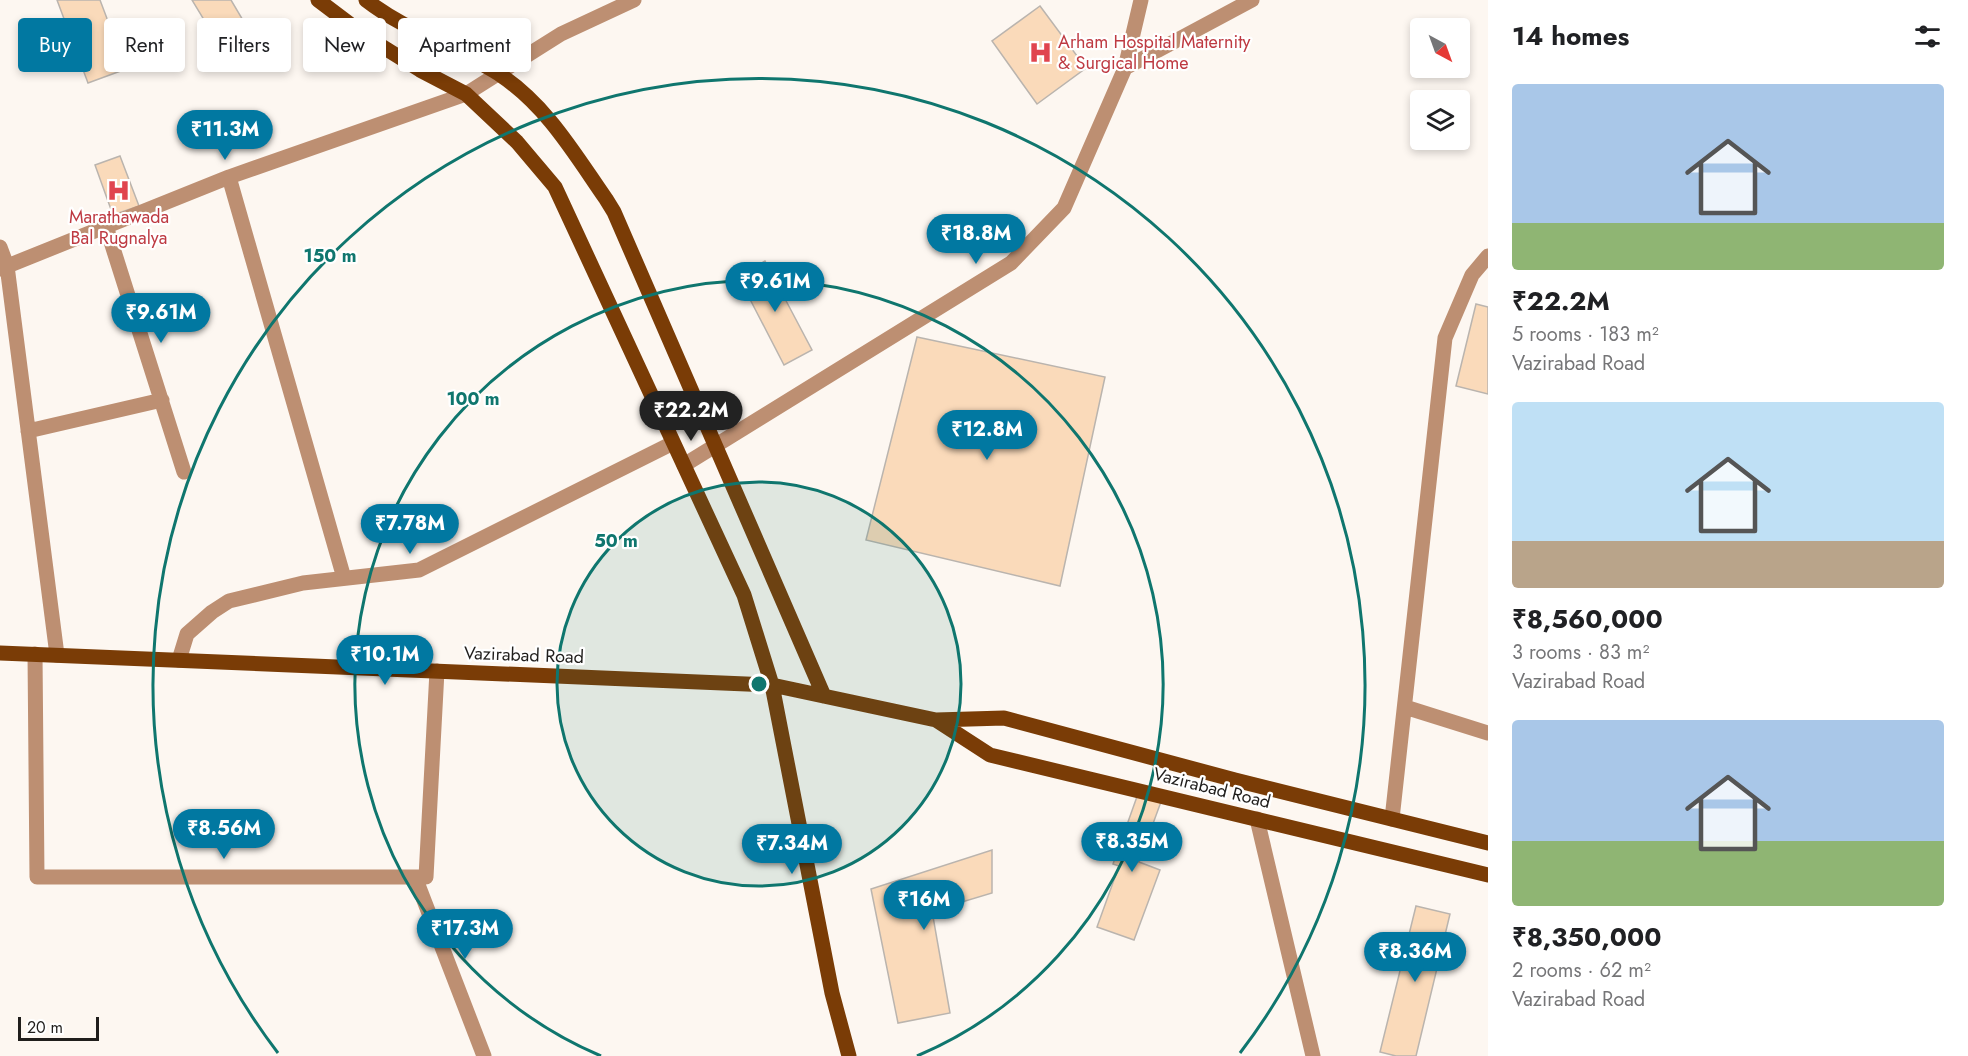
<!DOCTYPE html>
<meta charset="utf-8">
<style>
body{margin:0;font-family:Jost,sans-serif;background:#f6f6f6;color:#202124;height:100vh;display:flex;flex-direction:column;font-size:22px;white-space:nowrap}
*{box-sizing:border-box;margin:0}
p{font-size:20px;color:#757577}
.icon{flex:none;width:33px;height:33px;fill:none;stroke:currentColor;stroke-width:2;stroke-linecap:round;stroke-linejoin:round}
.map{position:relative;flex:1;overflow:hidden}
.details{display:flex;flex-direction:column;background:#fff;width:480px}
.details>*{flex:none}
.guide{position:absolute;left:18px;top:18px;width:570px;height:54px;display:flex;gap:12px}
.needle{width:39px;rotate:139deg}
.buttons{position:absolute;left:1410px;top:18px;display:grid;gap:12px}
.buttons a{display:grid;place-items:center;width:60px;height:60px;border-radius:6px;background:#fff;box-shadow:0 3px 9px #0003;font-size:30px}
.scale{position:absolute;left:18px;bottom:15px;width:81px;box-sizing:border-box;padding-left:6px;border:3px solid #201e1c;border-top:0;font-size:16px;line-height:21px;white-space:nowrap;color:#201e1c;-webkit-text-stroke:4px #fff;paint-order:stroke}
.price{position:absolute;translate:-50% -51px;padding:0 14px;border-radius:21px;background:#0178a1;color:#fff;font-size:20px;line-height:39px;filter:drop-shadow(0 2px 3px #0008)}
.price::after{content:'';position:absolute;left:50%;top:36px;width:18px;height:14px;margin-left:-9px;background:inherit;clip-path:polygon(0 0,100% 0,50% 100%)}
.price.selected{background:#222;color:#fff}
ul{padding:0;list-style:none}
li{display:grid;align-content:center;gap:12px;height:318px;padding:0 24px}
li span{display:grid;place-items:center;height:186px;border-radius:6px;color:#555}
li>.icon{margin-inline-start:auto}
span .icon{width:108px;height:108px;fill:#fffc;stroke-width:1}
li b{font-size:26px}
h2{display:flex;justify-content:space-between;align-items:center;height:72px;padding:0 24px;font-size:26px}
.chip{padding:0 21px;border-radius:6px;background:#fff;box-shadow:0 3px 9px #0003;font-size:21px;line-height:54px}
.chip.selected{background:#0178a1;color:#fff}
main{display:flex;flex:1;min-height:0}
.map>svg:first-child{display:block}
.building{fill:#fadaba;stroke:#bab4ae;stroke-width:1.5}
.lines{fill:none;stroke-linecap:round;stroke-linejoin:round}
.minor{stroke:#bd8f72;stroke-width:15}
.major{stroke:#7a3c06;stroke-width:15}
.ring{fill:none;stroke:#0f766e;stroke-width:3}
.labels{text-anchor:middle;stroke-width:4.5;stroke-linejoin:round;paint-order:stroke}
.health-label{font-size:18px;fill:#be3a42;stroke:#fff;text-anchor:start}
.street-label{font-size:18px;fill:#201e1c;stroke:#fff}
.centre{fill:#0f766e;stroke:#fff;stroke-width:3}
.ring-label{font-size:18px;text-anchor:middle;font-weight:bold;fill:#0f766e;stroke:#fff;stroke-width:4.5;stroke-linejoin:round;paint-order:stroke}
</style>
<main>
<div class="map">
<svg width="1488" height="1056" viewBox="0 0 1488 1056">
<rect width="100%" height="100%" fill="#fdf7f1"/>
<path class="building" d="M 57,0 L 100,0 L 126,69 L 88,83 Z
M 192,0 L 231,0 L 260,49 L 232,66 Z
M 1040,6 L 1086,68 L 1037,104 L 992,41 Z
M 120,156 L 139,206 L 113,215 L 95,165 Z
M 765,261 L 812,350 L 784,365 L 738,276 Z
M 1476,304 L 1488,307 L 1488,394 L 1456,386 Z
M 917,337 L 1105,377 L 1060,586 L 866,540 Z
M 1139,791 L 1162,799 L 1139,862 L 1160,870 L 1134,940 L 1097,927 L 1119,866 L 1113,864 Z
M 992,850 L 992,893 L 932,911 L 950,1013 L 898,1023 L 871,889 Z
M 1416,906 L 1450,914 L 1416,1056 L 1396,1056 L 1380,1052 Z"/>
<g class="lines">
<path class="minor" d="M 1125,68 L 1252,0
M 229,177 L 344,578
M 106,226 L 184,472
M 0,247 L 7,266 L 57,655
M 0,269 L 229,177 L 466,94 L 561,34 L 634,0
M 28,431 L 162,400
M 684,465 L 1011,263 L 1064,208 L 1125,68 L 1141,0
M 35,654 L 37,877 L 426,877 L 437,671
M 179,660 L 187,634 L 212,612 L 229,601 L 303,583 L 419,570 L 673,443
M 1405,707 L 1488,733
M 1257,819 L 1313,1056
M 1392,819 L 1445,338 L 1472,275 L 1488,256
M 415,877 L 484,1056"/>
<path class="major" d="M 318,0 L 367,37 L 420,70 L 466,94 L 517,142 L 555,187 L 744,595 L 772,685 L 832,993 L 849,1056
M 366,0 C 406,31 456,47 499,74 C 547,106 574,153 606,199 L 614,212 L 824,696
M 0,653 L 772,685 L 936,720 L 1004,718 L 1235,780 L 1488,843
M 936,720 L 990,755 L 1488,875"/>
</g>
<circle cx="759" cy="684" r="202" fill="#0f766e" fill-opacity=".12"/>
<g class="ring">
<circle cx="759" cy="684" r="202"/>
<path d="M601 1056A404 404 0 1 1 917 1056"/>
<path d="M278 1053A606 606 0 1 1 1240 1053"/>
</g>
<defs>
<symbol id="hospital-bare" viewBox="-9 -9 18 18"><path d="M-5-5h3v3.5h4V-5h3V5h-3V1.5h-4V5h-3Z" fill="#e0444e" stroke="#fff" stroke-width="2.5" paint-order="stroke"/></symbol>
</defs>
<g fill-rule="evenodd">
<use href="#hospital-bare" x="1024" y="36" width="33" height="33"/>
<use href="#hospital-bare" x="102" y="174" width="33" height="33"/>
</g>
<g class="labels">
<g class="health-label">
<text x="1058" y="48">Arham Hospital Maternity<tspan x="1058" dy="21">&amp; Surgical Home</tspan></text>
<text x="119" y="223" text-anchor="middle">Marathawada<tspan x="119" dy="21">Bal Rugnalya</tspan></text>
</g>
<g class="street-label">
<text transform="translate(524 655) rotate(2)" y="6">Vazirabad Road</text>
<text transform="translate(1212 788) rotate(14)" y="6">Vazirabad Road</text>
</g>
</g>
<circle cx="759" cy="684" r="9" class="centre"/>
<g class="ring-label">
<text x="330" y="262">150 m</text>
<text x="473" y="405">100 m</text>
<text x="616" y="547">50 m</text>
</g>
</svg>
<div class="buttons">
<a><svg class="needle" viewBox="-14 -14 28 28"><path d="M0-13l5 13h-10z" fill="#e53935"/><path d="M0 13l5-13h-10z" fill="#757577"/></svg></a>
<a><svg class="icon" aria-label="layers" viewBox="0 0 24 24"><path d="M12 4l9 5-9 5-9-5zM3 14l9 5 9-5"/></svg></a>
</div>
<div class="scale">20 m</div>
<b class="price" style="left:225px;top:161px">₹11.3M</b>
<b class="price" style="left:976px;top:265px">₹18.8M</b>
<b class="price" style="left:775px;top:313px">₹9.61M</b>
<b class="price" style="left:161px;top:344px">₹9.61M</b>
<b class="price selected" style="left:691px;top:442px">₹22.2M</b>
<b class="price" style="left:987px;top:461px">₹12.8M</b>
<b class="price" style="left:410px;top:555px">₹7.78M</b>
<b class="price" style="left:385px;top:686px">₹10.1M</b>
<b class="price" style="left:224px;top:860px">₹8.56M</b>
<b class="price" style="left:1132px;top:873px">₹8.35M</b>
<b class="price" style="left:792px;top:875px">₹7.34M</b>
<b class="price" style="left:924px;top:931px">₹16M</b>
<b class="price" style="left:465px;top:960px">₹17.3M</b>
<b class="price" style="left:1415px;top:983px">₹8.36M</b>
<div class="guide">
<a class="chip selected">Buy</a>
<a class="chip">Rent</a>
<a class="chip">Filters</a>
<a class="chip">New</a>
<a class="chip">Apartment</a>
</div>
</div>
<section class="details">
<h2>14 homes<svg class="icon" aria-label="filters" viewBox="0 0 24 24"><path d="M4 7h16M4 17h16"/><circle cx="9" cy="7" r="2"/><circle cx="15" cy="17" r="2"/></svg></h2>
<ul>
<li><span style="background:linear-gradient(#a9c7e8 75%,#8fb573 0)"><svg class="icon" aria-label="home" viewBox="0 0 24 24"><path d="M3 11l9-7 9 7M6 9v11h12V9"/></svg></span><div><b>₹22.2M</b><p>5 rooms · 183 m²</p><p>Vazirabad Road</p></div></li>
<li><span style="background:linear-gradient(#bfe0f5 75%,#b9a48a 0)"><svg class="icon" aria-label="home" viewBox="0 0 24 24"><path d="M3 11l9-7 9 7M6 9v11h12V9"/></svg></span><div><b>₹8,560,000</b><p>3 rooms · 83 m²</p><p>Vazirabad Road</p></div></li>
<li><span style="background:linear-gradient(#a9c7e8 65%,#8fb573 0)"><svg class="icon" aria-label="home" viewBox="0 0 24 24"><path d="M3 11l9-7 9 7M6 9v11h12V9"/></svg></span><div><b>₹8,350,000</b><p>2 rooms · 62 m²</p><p>Vazirabad Road</p></div></li>
</ul>
</section>
</main>
